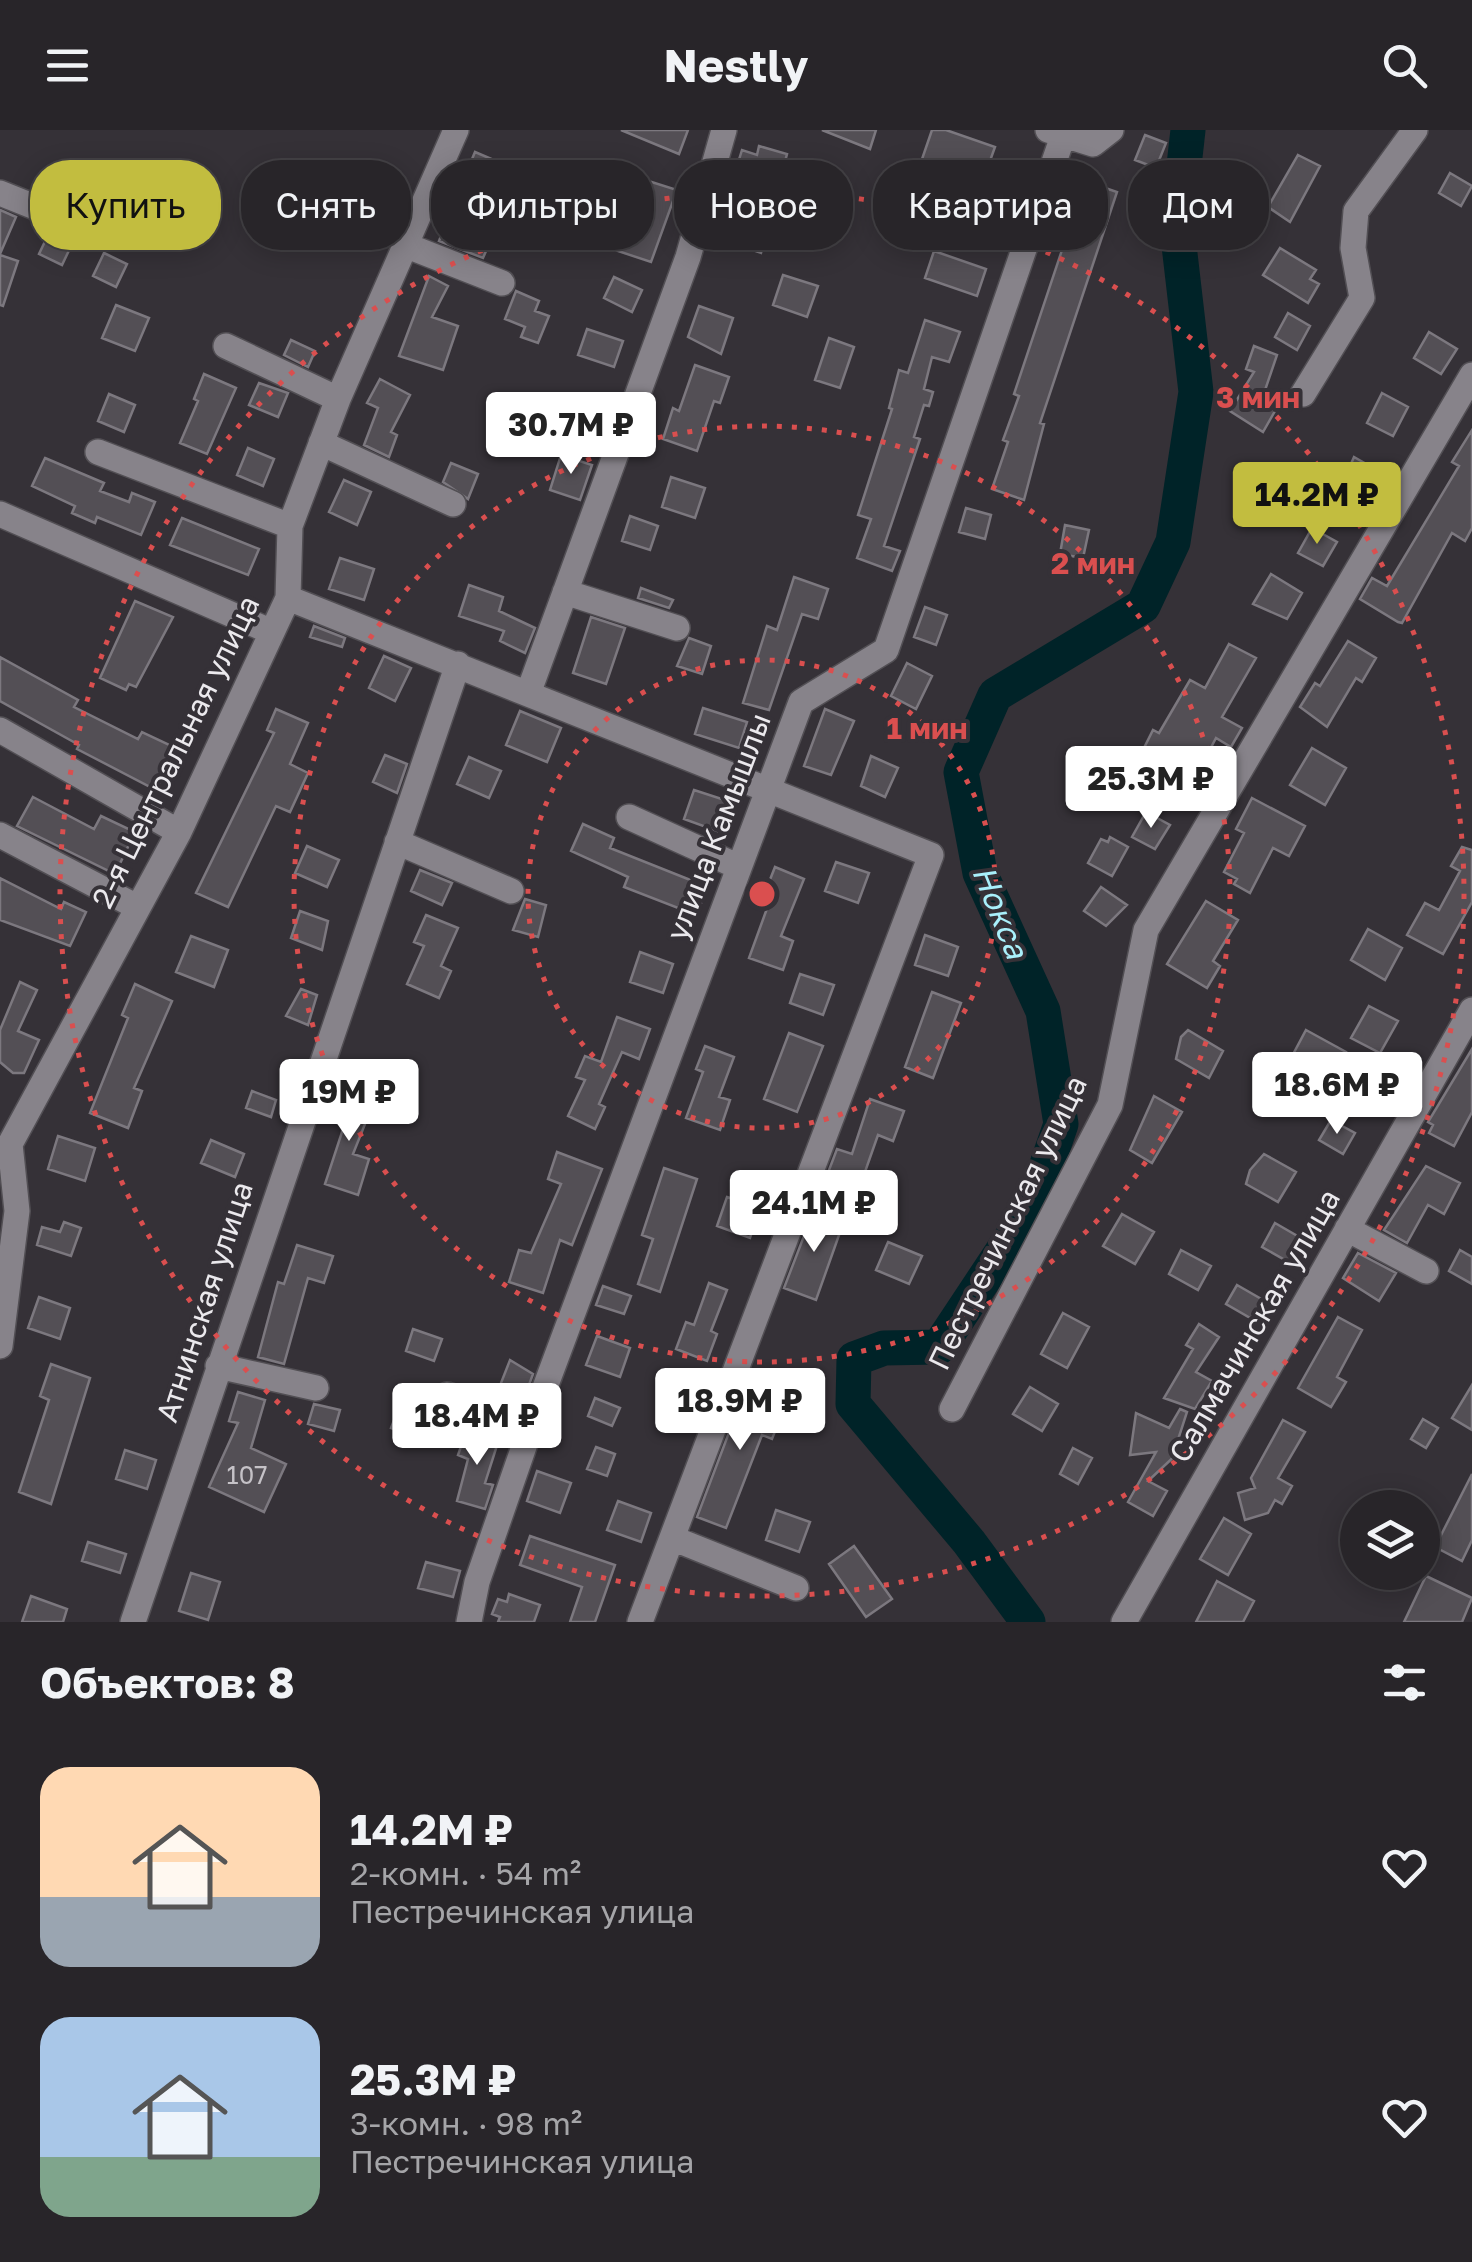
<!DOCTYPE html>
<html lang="ru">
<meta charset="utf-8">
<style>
body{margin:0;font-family:"Golos Text",sans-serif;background:#302d31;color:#f1f3f6;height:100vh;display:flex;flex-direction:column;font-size:38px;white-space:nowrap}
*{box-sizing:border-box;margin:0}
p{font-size:32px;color:#a5a5a8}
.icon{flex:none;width:55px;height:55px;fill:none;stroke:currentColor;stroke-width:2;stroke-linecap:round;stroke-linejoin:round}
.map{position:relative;height:1492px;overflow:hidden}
.drawer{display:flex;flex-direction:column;background:#282529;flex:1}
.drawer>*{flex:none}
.top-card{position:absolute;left:30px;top:30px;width:1412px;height:90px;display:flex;gap:20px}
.buttons{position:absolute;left:1340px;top:1360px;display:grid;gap:20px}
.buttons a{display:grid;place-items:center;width:100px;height:100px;border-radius:50%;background:#282529;box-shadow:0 5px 25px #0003,0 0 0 2px #444246;font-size:50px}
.price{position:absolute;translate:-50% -85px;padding:0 22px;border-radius:10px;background:#fff;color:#222;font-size:32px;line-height:65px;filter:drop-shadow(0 2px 5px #0008)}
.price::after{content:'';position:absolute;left:50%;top:60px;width:30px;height:22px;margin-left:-15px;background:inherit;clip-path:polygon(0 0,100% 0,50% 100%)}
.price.selected{background:#c2bd3f;color:#111}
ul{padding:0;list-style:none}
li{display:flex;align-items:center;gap:30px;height:250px;padding:0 40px}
li span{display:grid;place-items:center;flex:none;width:280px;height:200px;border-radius:30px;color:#555}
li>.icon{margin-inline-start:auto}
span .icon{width:120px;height:120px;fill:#fffc;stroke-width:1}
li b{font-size:42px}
h2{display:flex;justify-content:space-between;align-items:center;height:120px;padding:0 40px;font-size:42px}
.pill{padding:0 35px;border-radius:40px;background:#282529;box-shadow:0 5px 25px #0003,0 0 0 2px #444246;font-size:35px;line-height:90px}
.pill.selected{background:#c2bd3f;color:#111}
header{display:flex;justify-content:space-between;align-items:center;height:130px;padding:0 40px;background:#282529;font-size:45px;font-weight:700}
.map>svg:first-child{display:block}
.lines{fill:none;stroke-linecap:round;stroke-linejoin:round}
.river{stroke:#002328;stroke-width:35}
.building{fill:#534f55;stroke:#7c787f;stroke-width:2.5}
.minor-casing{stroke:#524f54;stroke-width:28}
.minor{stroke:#87838a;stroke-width:25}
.ring{fill:none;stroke:#da4f4f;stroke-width:5;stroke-dasharray:5 10}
.labels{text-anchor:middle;stroke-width:8;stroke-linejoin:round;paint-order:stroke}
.number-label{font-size:25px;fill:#c5c2c7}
.street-label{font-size:30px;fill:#ebe9ed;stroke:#353137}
.water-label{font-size:32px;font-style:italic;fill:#a9f0fb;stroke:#353137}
.centre{fill:#da4f4f;stroke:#353137;stroke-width:5}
.ring-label{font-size:30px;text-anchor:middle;font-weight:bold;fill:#da4f4f;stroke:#353137;stroke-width:8;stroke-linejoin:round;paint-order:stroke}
</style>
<header><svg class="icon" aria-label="menu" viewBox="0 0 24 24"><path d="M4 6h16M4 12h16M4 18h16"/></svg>Nestly<svg class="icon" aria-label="search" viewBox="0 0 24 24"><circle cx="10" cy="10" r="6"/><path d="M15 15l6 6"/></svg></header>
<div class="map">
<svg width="1472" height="1492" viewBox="0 0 1472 1492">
<rect width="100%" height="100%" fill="#353137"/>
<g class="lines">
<path class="river" d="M 1028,1492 L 969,1412 L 853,1274 L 854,1229 L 884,1218 L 939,1217 L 1033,1075 L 1061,994 L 1043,881 L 980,743 L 961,642 L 995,565 L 1143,476 L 1173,412 L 1196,262 L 1177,98 L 1188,0"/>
</g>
<path class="building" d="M 621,0 L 688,0 L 679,24 Z
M 822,0 L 876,0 L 870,19 Z
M 932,0 L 946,0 L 995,17 L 982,53 L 920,35 Z
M 1145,5 L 1166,13 L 1156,38 L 1135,30 Z
M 759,16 L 787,24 L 761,123 L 726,111 L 746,53 L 733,49 L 742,20 L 757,25 Z
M 475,22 L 515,39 L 501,70 L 462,53 Z
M 1298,25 L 1320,36 L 1290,92 L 1268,77 Z
M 1450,43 L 1472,56 L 1461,76 L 1439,63 Z
M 639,48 L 677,60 L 651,132 L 612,119 Z
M 1085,51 L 1117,62 L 1040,293 L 1044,294 L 1024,370 L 992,359 L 1008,312 L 1003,310 L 1019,266 L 1014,264 Z
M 972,67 L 1005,78 L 995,108 L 962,96 Z
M 0,80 L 16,87 L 0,124 Z
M 451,80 L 496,98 L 483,128 L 439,111 Z
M 50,101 L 74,110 L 62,135 L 39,124 Z
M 1280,118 L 1316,140 L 1310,149 L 1319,154 L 1308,173 L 1263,145 Z
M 934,121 L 986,139 L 977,166 L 925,148 Z
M 104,123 L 127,134 L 116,157 L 93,146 Z
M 0,125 L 18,131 L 3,176 L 0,175 Z
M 783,145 L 818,156 L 807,187 L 773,175 Z
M 429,146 L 448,156 L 432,187 L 458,196 L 443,240 L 399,226 Z
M 614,147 L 642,160 L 632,182 L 604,168 Z
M 516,161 L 539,171 L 535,181 L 549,186 L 538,213 L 521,207 L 525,197 L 505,189 Z
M 116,175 L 149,188 L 135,221 L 102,208 Z
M 699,176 L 733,188 L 721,224 L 688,207 Z
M 1288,183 L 1310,196 L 1297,220 L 1275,207 Z
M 925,190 L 960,202 L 949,232 L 932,227 L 924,259 L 933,262 L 929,276 L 924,275 L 914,307 L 920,309 L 884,416 L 900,421 L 892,441 L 857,428 L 871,389 L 858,385 L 892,279 L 889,278 L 899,240 L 908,243 Z
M 587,199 L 623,211 L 614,237 L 578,225 Z
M 1429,202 L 1457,219 L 1441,244 L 1414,228 Z
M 829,208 L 854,217 L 840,258 L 815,250 Z
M 291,210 L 315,221 L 308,237 L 284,225 Z
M 1254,216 L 1277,225 L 1261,272 L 1275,281 L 1263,302 L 1230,281 L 1254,242 L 1246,239 Z
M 695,235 L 729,247 L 720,273 L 714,271 L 697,321 L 663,309 L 673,278 L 679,281 Z
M 204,244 L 236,258 L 207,324 L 180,313 L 198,271 L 194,269 Z
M 380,249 L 410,265 L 391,302 L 397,305 L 389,327 L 364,315 L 378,278 L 367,273 Z
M 259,253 L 288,263 L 278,287 L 249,275 Z
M 1382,263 L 1408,277 L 1393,306 L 1367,293 Z
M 109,264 L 135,275 L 124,302 L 98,291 Z
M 1472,300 L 1472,398 L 1465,411 L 1452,403 L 1402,493 L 1398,492 L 1360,469 L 1372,448 L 1387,456 L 1459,336 L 1452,332 Z
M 248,318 L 274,329 L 263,356 L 237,345 Z
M 561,325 L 592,335 L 580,370 L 550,360 Z
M 1354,327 L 1382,343 L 1369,367 L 1362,362 L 1358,369 L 1340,359 Z
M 45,328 L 104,353 L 100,361 L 129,372 L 132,363 L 155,372 L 141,405 L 97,387 L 95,393 L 72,383 L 75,376 L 32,356 Z
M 451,333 L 478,344 L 468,369 L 443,352 Z
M 671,347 L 705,358 L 695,388 L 662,377 Z
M 344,350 L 371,362 L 357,395 L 329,382 Z
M 966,378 L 991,385 L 985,409 L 959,402 Z
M 630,386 L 658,396 L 650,420 L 622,411 Z
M 182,388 L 259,419 L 248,445 L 170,415 Z
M 1065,395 L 1089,400 L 1083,428 L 1060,424 Z
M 1312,398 L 1337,412 L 1323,436 L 1298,423 Z
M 340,428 L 374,439 L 364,470 L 329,459 Z
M 1271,444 L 1302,463 L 1287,489 L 1253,474 Z
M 794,447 L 828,459 L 818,489 L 802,484 L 769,580 L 743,573 L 767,496 L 777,500 Z
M 469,455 L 503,467 L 499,481 L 535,498 L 525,523 L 500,511 L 504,501 L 459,486 Z
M 641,458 L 673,470 L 669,478 L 638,468 Z
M 135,471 L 173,487 L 136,557 L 129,554 L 126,560 L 100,548 Z
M 925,477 L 947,485 L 936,515 L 914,507 Z
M 591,487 L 625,498 L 606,554 L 573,543 Z
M 314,496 L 345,508 L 342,517 L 310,507 Z
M 689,508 L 711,516 L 702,544 L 677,536 Z
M 1348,511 L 1376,528 L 1362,552 L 1356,548 L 1327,597 L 1300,577 L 1315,553 L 1320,556 Z
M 1229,514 L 1256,528 L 1222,587 L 1242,598 L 1231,617 L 1216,608 L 1196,646 L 1190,644 L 1183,659 L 1150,643 L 1153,620 L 1145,616 L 1153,600 L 1159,603 L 1190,550 L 1205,558 Z
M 384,526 L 411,538 L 395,571 L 369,558 Z
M 0,527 L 78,570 L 74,577 L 138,609 L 142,602 L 176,618 L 156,660 L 77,619 L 79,615 L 0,571 Z
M 907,533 L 932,546 L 916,579 L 891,566 Z
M 703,578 L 747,592 L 739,618 L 695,604 Z
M 276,579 L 308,593 L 290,634 L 308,643 L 290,682 L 276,676 L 228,777 L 196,763 L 274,603 L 267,600 Z
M 825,579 L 854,591 L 831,645 L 804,636 Z
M 520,581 L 561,598 L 547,632 L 506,615 Z
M 1312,618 L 1346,638 L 1325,675 L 1290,655 Z
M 385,625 L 407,634 L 397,663 L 373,652 Z
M 871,626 L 898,638 L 885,667 L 861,656 Z
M 469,627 L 501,641 L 489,668 L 457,654 Z
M 1088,643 L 1106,652 L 1096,671 L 1078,661 Z
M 694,660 L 728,671 L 717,701 L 684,689 Z
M 33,667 L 94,699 L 101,686 L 135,702 L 115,744 L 17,696 Z
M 1252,668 L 1305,696 L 1289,726 L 1273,718 L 1250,763 L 1234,754 L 1237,749 L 1224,742 L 1244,703 L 1236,699 Z
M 1146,682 L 1170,695 L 1155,719 L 1132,707 Z
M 583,694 L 614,708 L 610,718 L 708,757 L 696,785 L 624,757 L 628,747 L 571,721 Z
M 1110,707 L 1128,717 L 1112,746 L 1088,733 L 1101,709 L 1108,712 Z
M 307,716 L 339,730 L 327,757 L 295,743 Z
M 1462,717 L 1472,720 L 1472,772 L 1443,824 L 1407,805 L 1425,773 L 1439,780 L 1460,741 L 1451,736 Z
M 836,732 L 869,743 L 858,773 L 825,761 Z
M 775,737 L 804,749 L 781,806 L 793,811 L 783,840 L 749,828 L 769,773 L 762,770 Z
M 420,740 L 452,753 L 442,775 L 411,761 Z
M 0,748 L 61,779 L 64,772 L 86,782 L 70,816 L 0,790 Z
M 1101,757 L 1127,775 L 1106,796 L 1084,781 Z
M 525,769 L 546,775 L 538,807 L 513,800 Z
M 1206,771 L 1238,790 L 1213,831 L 1220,836 L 1207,858 L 1167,834 Z
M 300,781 L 328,791 L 322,820 L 291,808 Z
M 426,785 L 458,798 L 441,836 L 451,841 L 439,868 L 407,854 L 424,816 L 414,812 Z
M 1368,799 L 1402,818 L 1385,850 L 1351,830 Z
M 925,805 L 958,817 L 948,846 L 915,835 Z
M 191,806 L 228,820 L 214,857 L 176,842 Z
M 640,822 L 673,834 L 663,863 L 630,852 Z
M 800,844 L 834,855 L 823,885 L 790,873 Z
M 20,852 L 37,860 L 18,901 L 39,910 L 24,943 L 13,943 L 0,932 L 0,900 Z
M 135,854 L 172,871 L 134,958 L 142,961 L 128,998 L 90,983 L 128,888 L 122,885 Z
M 301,859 L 317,865 L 308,895 L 286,886 Z
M 932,862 L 961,873 L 933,948 L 905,937 Z
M 1369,876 L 1398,891 L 1380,923 L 1351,908 Z
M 617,887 L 650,899 L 639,929 L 622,922 L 599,974 L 605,977 L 595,999 L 568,986 L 585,950 L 576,947 L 585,926 L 601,932 Z
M 1188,900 L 1223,921 L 1209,948 L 1176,929 L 1181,907 Z
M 1306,900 L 1346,922 L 1322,968 L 1281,947 Z
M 789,903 L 823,916 L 797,982 L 764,969 Z
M 705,916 L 734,927 L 719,967 L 730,970 L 720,1000 L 686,988 L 703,942 L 696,939 Z
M 1472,919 L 1472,982 L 1454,1016 L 1429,1003 L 1433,995 L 1428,992 Z
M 252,961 L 276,970 L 271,987 L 246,978 Z
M 341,962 L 373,974 L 353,1024 L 369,1029 L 358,1065 L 325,1054 L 344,996 L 330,990 Z
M 1154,966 L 1182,982 L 1152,1033 L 1130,1020 Z
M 870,969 L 904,981 L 893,1011 L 878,1005 L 859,1059 L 826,1048 L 837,1019 L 852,1024 Z
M 1331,990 L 1355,1003 L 1343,1024 L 1319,1010 Z
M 58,1006 L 95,1018 L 85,1051 L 48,1039 Z
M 211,1010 L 244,1024 L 235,1047 L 201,1033 Z
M 557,1022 L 602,1039 L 572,1115 L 560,1110 L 543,1163 L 509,1152 L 519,1120 L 531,1123 L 561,1054 L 548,1049 Z
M 1264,1024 L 1296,1042 L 1278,1072 L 1246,1054 L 1250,1040 Z
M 1426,1036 L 1460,1053 L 1444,1084 L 1428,1075 L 1407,1113 L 1384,1100 Z
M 664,1038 L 697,1049 L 660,1162 L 638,1154 L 653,1109 L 642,1105 Z
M 727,1067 L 760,1078 L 750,1108 L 717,1096 Z
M 814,1080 L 844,1091 L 816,1170 L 784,1158 Z
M 1122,1084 L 1154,1102 L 1135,1134 L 1103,1116 Z
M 64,1092 L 81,1098 L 71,1126 L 37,1115 L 42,1097 L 60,1102 Z
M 1275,1093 L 1306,1111 L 1292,1134 L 1262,1117 Z
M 888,1112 L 922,1126 L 909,1154 L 876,1140 Z
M 297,1115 L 333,1126 L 324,1153 L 308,1148 L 284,1234 L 258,1227 L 278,1152 L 284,1154 Z
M 1181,1120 L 1211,1136 L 1198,1160 L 1169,1144 Z
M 1460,1120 L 1472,1127 L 1472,1154 L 1449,1141 Z
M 1358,1123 L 1396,1143 L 1379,1171 L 1343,1148 Z
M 709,1153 L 727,1160 L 711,1201 L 717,1204 L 707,1231 L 676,1219 L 686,1192 L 694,1195 Z
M 1237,1155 L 1263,1170 L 1252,1189 L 1226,1174 Z
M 603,1156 L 631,1166 L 624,1184 L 596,1175 Z
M 39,1167 L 70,1178 L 60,1209 L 28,1198 Z
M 1063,1183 L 1089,1197 L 1067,1238 L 1041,1224 Z
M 1338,1187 L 1362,1200 L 1337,1247 L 1346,1252 L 1331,1277 L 1298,1258 Z
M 1199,1194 L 1219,1207 L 1196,1242 L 1212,1251 L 1195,1279 L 1164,1268 L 1193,1219 L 1186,1215 Z
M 413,1199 L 442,1209 L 434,1231 L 406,1221 Z
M 597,1206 L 630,1218 L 620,1247 L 586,1235 Z
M 510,1230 L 533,1244 L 526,1263 L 501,1253 Z
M 51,1234 L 90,1248 L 51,1374 L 19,1362 L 49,1270 L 40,1266 Z
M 747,1255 L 787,1272 L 772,1309 L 762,1305 L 726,1398 L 697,1387 Z
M 1472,1255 L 1472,1300 L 1452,1288 Z
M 1030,1257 L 1058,1274 L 1042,1301 L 1013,1284 Z
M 238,1262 L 265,1270 L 251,1318 L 286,1334 L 264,1382 L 209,1357 L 238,1293 L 229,1291 Z
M 595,1268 L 620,1278 L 612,1296 L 588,1286 Z
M 401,1272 L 427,1282 L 418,1308 L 391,1298 Z
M 314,1274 L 340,1280 L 334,1301 L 308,1294 Z
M 1180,1279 L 1187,1282 L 1175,1319 L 1179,1322 L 1148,1351 L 1167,1361 L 1153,1386 L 1128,1372 L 1156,1322 L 1130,1325 L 1136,1283 L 1169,1298 Z
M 1423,1289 L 1438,1298 L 1426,1318 L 1411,1309 Z
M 1283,1290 L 1305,1302 L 1278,1348 L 1292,1356 L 1282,1374 L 1275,1370 L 1268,1383 L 1245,1390 L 1238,1363 L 1255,1358 L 1251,1348 Z
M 467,1299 L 499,1309 L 485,1353 L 493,1355 L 485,1379 L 457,1371 L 468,1329 L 458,1325 Z
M 596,1317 L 615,1324 L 607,1346 L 587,1339 Z
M 1073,1318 L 1092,1328 L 1078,1354 L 1060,1344 Z
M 125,1320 L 156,1330 L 147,1359 L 116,1349 Z
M 537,1341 L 571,1353 L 560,1383 L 527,1371 Z
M 1472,1344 L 1472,1410 L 1462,1431 L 1435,1417 Z
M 618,1371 L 651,1383 L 641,1412 L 607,1400 Z
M 776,1380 L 810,1392 L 799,1422 L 766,1410 Z
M 1224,1388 L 1251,1404 L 1228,1445 L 1200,1429 Z
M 530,1406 L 615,1435 L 595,1492 L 570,1492 L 582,1457 L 520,1435 Z
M 88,1412 L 126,1424 L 120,1443 L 82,1431 Z
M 854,1416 L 892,1469 L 866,1487 L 829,1434 Z
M 426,1432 L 460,1441 L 453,1467 L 418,1458 Z
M 191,1443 L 220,1452 L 208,1490 L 179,1481 Z
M 1426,1446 L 1472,1468 L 1462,1492 L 1404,1492 Z
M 1217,1451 L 1254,1471 L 1243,1492 L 1196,1492 Z
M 509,1464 L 540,1475 L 534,1492 L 498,1492 L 500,1487 L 492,1484 L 498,1469 L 507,1472 Z
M 31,1466 L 67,1479 L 63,1492 L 22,1492 Z"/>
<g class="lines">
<defs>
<path id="minor" d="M 1048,0 L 1093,14 L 1111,0
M 0,63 L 75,93
M 405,115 L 502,153
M 226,216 L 338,269
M 1303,264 L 1362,168 L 1353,118 L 1356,81 L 1415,0
M 321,313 L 453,374
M 98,322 L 290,396
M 0,384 L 272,502
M 565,462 L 677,498
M 288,468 L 931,725 L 640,1492
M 529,561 L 688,127 L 724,0
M 0,600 L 179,702
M 629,687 L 739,737
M 0,705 L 137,777
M 397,712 L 511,761
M 805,1059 L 882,1088
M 1347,1099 L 1426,1141
M 0,1216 L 17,1081 L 10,1014 L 179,702 L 288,468 L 290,396 L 338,269 L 456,0
M 218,1236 L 316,1258
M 447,1265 L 533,1291
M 952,1279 L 1110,975 L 1146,800 L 1472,245
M 672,1408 L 796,1458
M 133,1492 L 458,534
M 469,1492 L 477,1452 L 537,1279 L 801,572 L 886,520 L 1063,6
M 1124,1492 L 1472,880"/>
</defs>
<use href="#minor" class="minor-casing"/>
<use href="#minor" class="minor"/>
</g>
<g class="ring">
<circle cx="762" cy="764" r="234"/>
<circle cx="762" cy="764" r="468"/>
<circle cx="762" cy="764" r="702"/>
</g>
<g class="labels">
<g class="number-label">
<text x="247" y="1354">107</text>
</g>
<g class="street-label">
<text transform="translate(176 622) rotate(-64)" y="10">2-я Центральная улица</text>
<text transform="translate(719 697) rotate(-69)" y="10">улица Камышлы</text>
<text transform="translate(1008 1093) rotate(-64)" y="10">Пестречинская улица</text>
<text transform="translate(205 1172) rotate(-72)" y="10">Атнинская улица</text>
<text transform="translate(1255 1196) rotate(-60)" y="10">Салмачинская улица</text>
</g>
<g class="water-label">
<text transform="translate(1000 782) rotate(68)" y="11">Нокса</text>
</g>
</g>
<circle cx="762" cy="764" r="15" class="centre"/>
<g class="ring-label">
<text x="1258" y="278">3 мин</text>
<text x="1093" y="444">2 мин</text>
<text x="927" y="609">1 мин</text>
</g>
</svg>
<div class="buttons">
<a><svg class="icon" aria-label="layers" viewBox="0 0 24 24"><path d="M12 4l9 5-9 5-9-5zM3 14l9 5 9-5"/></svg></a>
</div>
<b class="price" style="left:571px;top:347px">30.7M ₽</b>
<b class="price selected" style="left:1317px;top:417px">14.2M ₽</b>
<b class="price" style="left:1151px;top:701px">25.3M ₽</b>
<b class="price" style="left:1337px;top:1007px">18.6M ₽</b>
<b class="price" style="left:349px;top:1014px">19M ₽</b>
<b class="price" style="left:814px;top:1125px">24.1M ₽</b>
<b class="price" style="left:740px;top:1323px">18.9M ₽</b>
<b class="price" style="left:477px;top:1338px">18.4M ₽</b>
<div class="top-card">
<a class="pill selected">Купить</a>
<a class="pill">Снять</a>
<a class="pill">Фильтры</a>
<a class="pill">Новое</a>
<a class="pill">Квартира</a>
<a class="pill">Дом</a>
</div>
</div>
<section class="drawer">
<h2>Объектов: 8<svg class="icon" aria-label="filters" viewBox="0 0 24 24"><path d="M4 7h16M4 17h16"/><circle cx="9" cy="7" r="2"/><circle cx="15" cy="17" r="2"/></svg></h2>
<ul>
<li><span style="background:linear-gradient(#ffd9b3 65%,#9aa5b1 0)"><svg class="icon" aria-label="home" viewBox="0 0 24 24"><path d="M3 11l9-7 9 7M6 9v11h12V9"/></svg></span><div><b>14.2M ₽</b><p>2-комн. · 54 m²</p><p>Пестречинская улица</p></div><svg class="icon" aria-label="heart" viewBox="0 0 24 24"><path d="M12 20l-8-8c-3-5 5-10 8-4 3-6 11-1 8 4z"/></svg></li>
<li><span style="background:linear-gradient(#a9c7e8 70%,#7fa58c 0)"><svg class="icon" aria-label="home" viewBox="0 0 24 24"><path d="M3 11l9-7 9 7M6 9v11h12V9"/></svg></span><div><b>25.3M ₽</b><p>3-комн. · 98 m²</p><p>Пестречинская улица</p></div><svg class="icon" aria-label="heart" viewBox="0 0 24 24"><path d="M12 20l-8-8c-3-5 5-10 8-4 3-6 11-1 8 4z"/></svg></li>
</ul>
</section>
